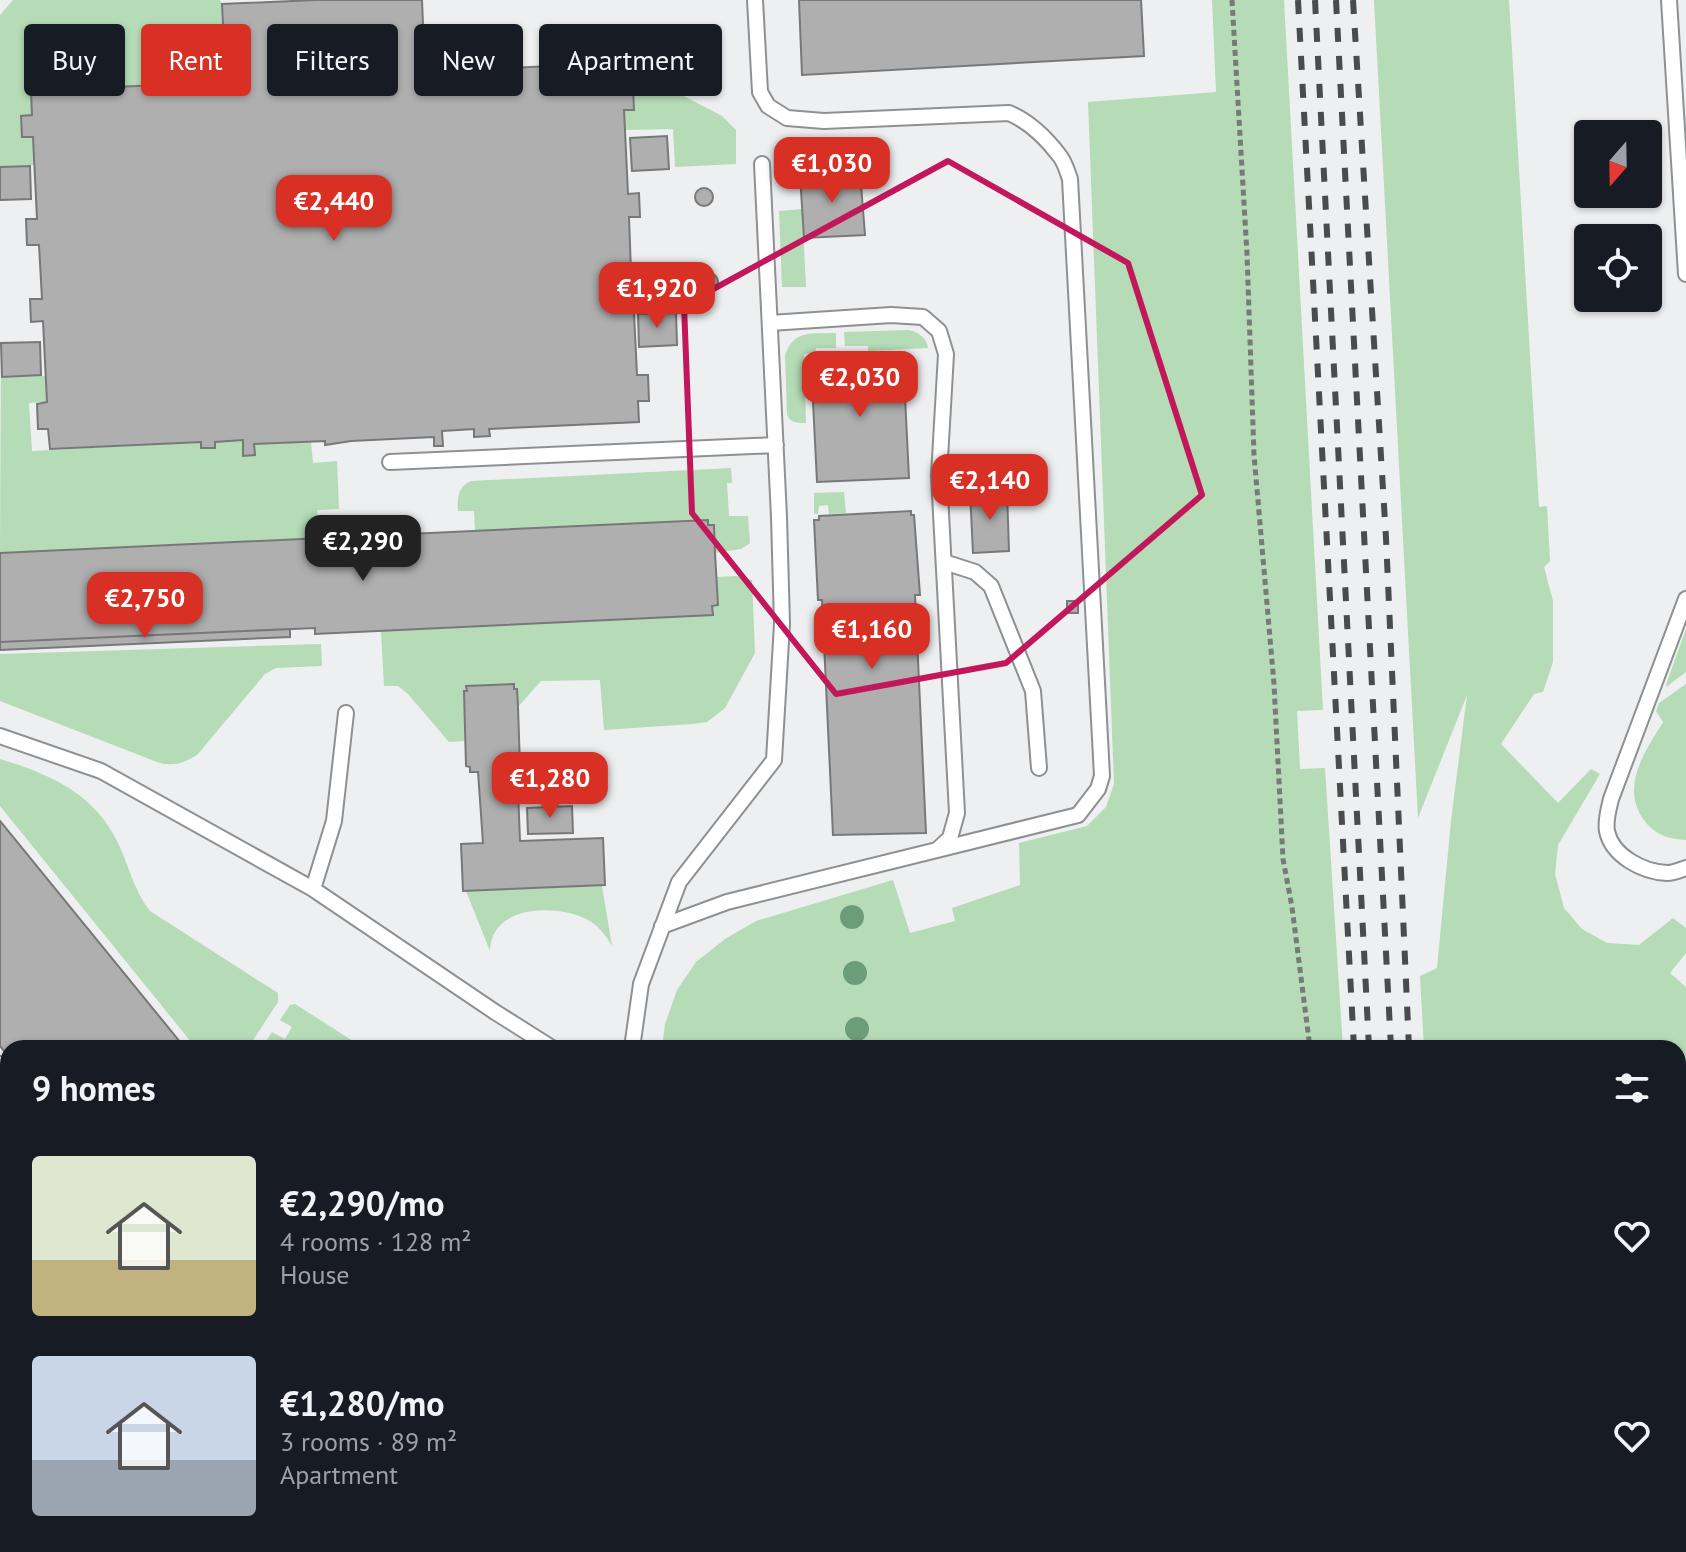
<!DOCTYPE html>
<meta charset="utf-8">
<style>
body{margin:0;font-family:"PT Sans",sans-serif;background:#20242c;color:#f1f3f6;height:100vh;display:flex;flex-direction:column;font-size:30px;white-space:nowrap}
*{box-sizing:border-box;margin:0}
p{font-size:26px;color:#9ea1a6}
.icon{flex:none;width:44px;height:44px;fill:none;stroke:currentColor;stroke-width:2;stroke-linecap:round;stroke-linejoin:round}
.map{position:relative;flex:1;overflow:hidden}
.details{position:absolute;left:0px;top:1040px;width:1686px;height:512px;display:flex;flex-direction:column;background:#171b24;border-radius:24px 24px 0 0;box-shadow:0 2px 6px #0004}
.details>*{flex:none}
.banner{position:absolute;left:24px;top:24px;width:800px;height:72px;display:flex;gap:16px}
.needle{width:52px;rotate:200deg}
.tools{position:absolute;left:1574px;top:120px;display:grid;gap:16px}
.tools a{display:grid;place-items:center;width:88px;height:88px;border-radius:8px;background:#171b24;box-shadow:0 2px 6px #0004;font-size:40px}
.price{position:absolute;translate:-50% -68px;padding:0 18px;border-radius:16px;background:#d93025;color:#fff;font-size:26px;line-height:52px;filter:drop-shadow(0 2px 4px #0008)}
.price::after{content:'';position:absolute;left:50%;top:48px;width:24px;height:18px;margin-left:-12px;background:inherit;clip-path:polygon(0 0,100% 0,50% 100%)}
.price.current{background:#222;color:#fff}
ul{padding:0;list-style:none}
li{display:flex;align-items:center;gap:24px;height:200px;padding:0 32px}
li span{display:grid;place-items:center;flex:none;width:224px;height:160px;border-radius:8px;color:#555}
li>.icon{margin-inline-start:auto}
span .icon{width:96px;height:96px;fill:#fffc;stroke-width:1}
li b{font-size:34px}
h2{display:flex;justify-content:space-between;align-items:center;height:96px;padding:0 32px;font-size:34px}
.pill{padding:0 28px;border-radius:8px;background:#171b24;box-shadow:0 2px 6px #0004;font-size:28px;line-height:72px}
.pill.current{background:#d93025;color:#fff}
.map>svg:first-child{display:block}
.green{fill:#b5dbb7}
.water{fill:#69c3db}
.building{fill:#afafb0;stroke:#787879;stroke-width:2}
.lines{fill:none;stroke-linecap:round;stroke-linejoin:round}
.service-casing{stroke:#8f9091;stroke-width:18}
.minor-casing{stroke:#8f9091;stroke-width:34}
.path{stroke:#787979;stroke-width:5;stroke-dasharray:6 4;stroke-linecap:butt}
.service{stroke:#fff;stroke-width:14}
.minor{stroke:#fff;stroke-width:30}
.rail{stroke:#4a4b4c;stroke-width:6;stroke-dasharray:14 14;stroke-linecap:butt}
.tree{fill:#6c9d7b}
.marked{fill:none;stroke:#c2185b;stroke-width:6;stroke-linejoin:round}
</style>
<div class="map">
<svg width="1686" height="1552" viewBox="0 0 1686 1552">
<rect width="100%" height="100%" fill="#eeeff0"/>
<path class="green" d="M 13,0 L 220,0 L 222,4 L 226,84 L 213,85 L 213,82 L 197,83 L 196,77 L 179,77 L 179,84 L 31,91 L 32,115 L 21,116 L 33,137 L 35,165 L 0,167 L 0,15 Z
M 1212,0 L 1284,0 L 1323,710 L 1297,711 L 1300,769 L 1325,768 L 1343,1048 L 662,1048 L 665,1024 L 677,990 L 696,962 L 725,939 L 756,921 L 893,880 L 910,933 L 955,921 L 952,908 L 1020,885 L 1019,843 L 1087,826 L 1106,807 L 1114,784 L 1088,102 L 1216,92 Z
M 1374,0 L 1509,0 L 1539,507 L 1547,506 L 1550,561 L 1544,567 L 1553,601 L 1553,662 L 1543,692 L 1534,694 L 1501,744 L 1558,803 L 1591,769 L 1600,774 L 1558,845 L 1555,874 L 1564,908 L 1582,929 L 1607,943 L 1639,945 L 1673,918 L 1686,928 L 1686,953 L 1670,973 L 1686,987 L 1686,1090 L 1678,1098 L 1678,1048 L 1424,1048 L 1420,976 L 1437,968 L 1451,821 L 1467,695 L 1418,818 Z
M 619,62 L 722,116 L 736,130 L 736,164 L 675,167 L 673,129 L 625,130 L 624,110 L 634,109 L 633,88 L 621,87 Z
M 802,209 L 806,287 L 782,287 L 779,211 Z
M 909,330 C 918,332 927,338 928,348 L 868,351 L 868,346 L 845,346 L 844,332 Z
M 836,333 L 836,348 L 816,348 L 815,353 L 804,354 L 806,423 C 797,423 791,423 787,415 L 785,355 C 794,329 812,334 836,333 Z
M 1,343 L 2,376 L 46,376 L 47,402 L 29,403 L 32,451 L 201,442 L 201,448 L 215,448 L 215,442 L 243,440 L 243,455 L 254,444 L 311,442 L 313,463 L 337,461 L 339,509 L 317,510 L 318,538 L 0,553 Z
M 731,468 L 732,483 L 727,483 L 729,516 L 748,516 L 750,543 L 741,549 L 715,553 L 714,525 L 708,525 L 708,520 L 475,531 L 474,511 L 458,511 C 457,498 458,486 471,481 Z
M 844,492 L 846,513 L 829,514 L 828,505 L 819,506 L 818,514 L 814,514 L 814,493 Z
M 737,576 L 752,580 L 755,653 L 725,708 L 707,722 L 693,724 L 604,730 L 600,680 L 541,681 L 518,707 L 517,690 L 514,689 L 514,684 L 467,686 L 467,691 L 464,691 L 465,741 L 449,742 L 408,694 L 398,686 L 384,686 L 381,631 L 712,615 L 712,606 L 718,605 L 716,577 Z
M 1686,629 L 1686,672 L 1666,687 L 1667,682 Z
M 321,644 L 322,666 L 276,668 L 265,674 L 197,755 C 184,763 173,767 157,762 L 0,701 L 0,654 Z
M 1686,684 L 1686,840 C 1670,839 1658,836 1647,824 C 1618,790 1644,753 1663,722 L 1656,711 L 1659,703 Z
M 0,759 C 50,774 95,794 118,843 C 129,866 134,891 150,911 L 278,993 L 278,1002 L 248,1048 L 196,1048 L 0,806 Z
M 602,886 L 612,946 C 606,935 597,924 586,919 C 555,904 491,905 490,951 L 466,891 Z
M 295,1004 L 364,1048 L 262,1048 L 272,1032 L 285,1039 L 292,1027 L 280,1020 L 290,1005 Z
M 0,1080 L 8,1089 L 8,1166 L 0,1154 Z
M 1686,1302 L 1686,1358 L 1678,1374 L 1678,1317 Z
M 0,1345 L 8,1357 L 8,1438 L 0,1425 Z
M 1686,1448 L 1686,1552 L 1645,1552 L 1648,1544 L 1678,1544 L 1678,1468 Z
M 456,1544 L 797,1544 L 801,1552 L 443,1552 Z
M 898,1544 L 1017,1544 L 1002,1552 L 901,1552 Z
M 1123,1544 L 1195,1544 L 1182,1552 L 1109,1552 Z"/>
<path class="water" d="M 0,1154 L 8,1166 L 8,1357 L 0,1345 Z
M 0,1425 L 8,1438 L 8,1544 L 81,1544 L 86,1552 L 0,1552 Z
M 128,1544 L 263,1544 L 268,1552 L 133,1552 Z
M 343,1544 L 456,1544 L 443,1552 L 348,1552 Z"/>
<path class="building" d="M 316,0 L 422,0 L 425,75 L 461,71 L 460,64 L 474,64 L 475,70 L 619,62 L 621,87 L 633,88 L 634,110 L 624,110 L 628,194 L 639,193 L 640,217 L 629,217 L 631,272 L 642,271 L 643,292 L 633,293 L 637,375 L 648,375 L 649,401 L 638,401 L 639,422 L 489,429 L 490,436 L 474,437 L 474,429 L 442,431 L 443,446 L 434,446 L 434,437 L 351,441 L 325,445 L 325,441 L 254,444 L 255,455 L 243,456 L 243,440 L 215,442 L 215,448 L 201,448 L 201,442 L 50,449 L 48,429 L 38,429 L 37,404 L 47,402 L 43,321 L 31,322 L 30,299 L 42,299 L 39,245 L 27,245 L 26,219 L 37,219 L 33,137 L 22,137 L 21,116 L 32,115 L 31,91 L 179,84 L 179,77 L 196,77 L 197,83 L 213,82 L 213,85 L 226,84 L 222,4 Z
M 799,0 L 1141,0 L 1144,56 L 802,75 Z
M 667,136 L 669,169 L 632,171 L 630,138 Z
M 30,166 L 31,199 L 0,200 L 0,167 Z
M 860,172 L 865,235 L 804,238 L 800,175 Z
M695 197a9 9 0 1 1 18 0a9 9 0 1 1-18 0Z
M700 282a9 9 0 1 1 18 0a9 9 0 1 1-18 0Z
M 676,313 L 677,345 L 639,347 L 638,314 Z
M 40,342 L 41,375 L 2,377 L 1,343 Z
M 903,356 L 909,478 L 817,482 L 811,361 Z
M 1007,491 L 1009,551 L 973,553 L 970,492 Z
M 911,511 L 911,515 L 914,515 L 920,595 L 915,595 L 926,833 L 833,835 L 822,600 L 818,600 L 814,520 L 819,520 L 819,516 Z
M 708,520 L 708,525 L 714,525 L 715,553 L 718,605 L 712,606 L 713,615 L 315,634 L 315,628 L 0,642 L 0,553 Z
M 1067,601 L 1078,601 L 1078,613 L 1067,613 Z
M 290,629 L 290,637 L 0,650 L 0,642 Z
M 514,684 L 514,689 L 517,689 L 518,707 L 520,766 L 517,766 L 520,841 L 603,838 L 605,885 L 463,891 L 461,844 L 483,843 L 478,772 L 470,772 L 470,767 L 466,766 L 464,691 L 467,691 L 466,686 Z
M 572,806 L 573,833 L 528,834 L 527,808 Z
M 0,821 L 185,1048 L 8,1048 L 8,1056 L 0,1046 Z
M 1686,1161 L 1686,1198 L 1678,1204 L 1678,1167 Z"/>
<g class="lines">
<defs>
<path id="service" d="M 755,0 L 760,92 L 768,106 L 787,118 L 824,121 L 1009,113 C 1028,121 1046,138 1059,155 C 1065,162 1067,171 1070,179 L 1102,776 L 1098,789 L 1078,815 L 937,850
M 1669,0 L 1686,274
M 390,462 L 776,445
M 944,562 L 975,572 L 991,586 L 1033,691 L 1039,768
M 1686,599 L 1611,799 C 1609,808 1605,821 1607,831 C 1612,856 1643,872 1667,873 C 1674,873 1680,870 1686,868
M 0,736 L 101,771 L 313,889 L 495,1012 L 552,1048
M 313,889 L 334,821 L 346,713
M 662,926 L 727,902 L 937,850 L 950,838 L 957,813 L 939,476 L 946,354 L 939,331 L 923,317 L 891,315 L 770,323
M 632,1048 L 641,984 L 679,882 L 774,760 L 782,624 L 779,517 L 762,164
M 0,1064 L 8,1074
M 322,1544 L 328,1552"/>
<path id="minor" d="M 861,1544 L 865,1552
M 1337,1544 L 1337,1552"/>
</defs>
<use href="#service" class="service-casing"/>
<use href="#minor" class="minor-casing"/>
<path class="path" d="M 1232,0 L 1247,254 L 1254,455 L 1274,684 L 1283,859 L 1292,907 L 1310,1048"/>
<use href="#service" class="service"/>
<use href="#minor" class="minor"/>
<path class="rail" d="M 1298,0 L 1354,1048
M 1315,0 L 1369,1048
M 1336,0 L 1391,1048
M 1353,0 L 1386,538 L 1409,1048
M 1678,1122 L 1686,1115
M 1678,1141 L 1686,1134
M 1678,1268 L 1686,1256
M 1678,1407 L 1686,1388
M 1379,1544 L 1379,1552
M 1398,1544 L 1398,1552
M 1418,1544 L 1419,1552
M 1440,1544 L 1440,1552
M 1032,1552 L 1046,1544
M 1069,1552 L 1083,1544
M 1519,1552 L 1522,1544
M 1623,1552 L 1626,1544"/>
</g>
<g class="tree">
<circle cx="852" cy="917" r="12"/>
<circle cx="855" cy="973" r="12"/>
<circle cx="857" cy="1029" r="12"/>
</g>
<path class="marked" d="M 948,161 L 1128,263 L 1202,495 L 1006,663 L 836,694 L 692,513 L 684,305 Z"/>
</svg>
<div class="tools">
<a><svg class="needle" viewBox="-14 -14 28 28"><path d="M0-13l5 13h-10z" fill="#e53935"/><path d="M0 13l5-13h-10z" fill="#9ea1a6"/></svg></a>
<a><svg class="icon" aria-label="locate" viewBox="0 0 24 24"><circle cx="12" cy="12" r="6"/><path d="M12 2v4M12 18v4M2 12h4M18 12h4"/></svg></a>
</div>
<b class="price" style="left:832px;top:205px">€1,030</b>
<b class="price" style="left:334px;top:243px">€2,440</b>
<b class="price" style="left:657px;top:330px">€1,920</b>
<b class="price" style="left:860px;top:419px">€2,030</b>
<b class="price" style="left:990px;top:522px">€2,140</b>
<b class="price current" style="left:363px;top:583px">€2,290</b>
<b class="price" style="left:145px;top:640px">€2,750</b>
<b class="price" style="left:872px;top:671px">€1,160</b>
<b class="price" style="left:550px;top:820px">€1,280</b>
<div class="banner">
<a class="pill">Buy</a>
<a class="pill current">Rent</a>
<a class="pill">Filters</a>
<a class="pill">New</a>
<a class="pill">Apartment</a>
</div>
<section class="details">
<h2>9 homes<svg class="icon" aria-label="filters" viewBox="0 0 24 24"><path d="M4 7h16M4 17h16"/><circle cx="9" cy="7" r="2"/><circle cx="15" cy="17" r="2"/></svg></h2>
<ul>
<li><span style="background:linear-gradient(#dfe7d0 65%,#c2b280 0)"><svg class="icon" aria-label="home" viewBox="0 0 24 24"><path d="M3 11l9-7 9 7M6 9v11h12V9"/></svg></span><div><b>€2,290/mo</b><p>4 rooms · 128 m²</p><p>House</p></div><svg class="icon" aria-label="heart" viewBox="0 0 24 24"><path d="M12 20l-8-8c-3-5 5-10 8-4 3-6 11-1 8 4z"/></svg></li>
<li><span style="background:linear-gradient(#c9d6e8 65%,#9aa5b1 0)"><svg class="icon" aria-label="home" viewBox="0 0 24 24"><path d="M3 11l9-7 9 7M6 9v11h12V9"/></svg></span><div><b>€1,280/mo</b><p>3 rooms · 89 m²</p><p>Apartment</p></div><svg class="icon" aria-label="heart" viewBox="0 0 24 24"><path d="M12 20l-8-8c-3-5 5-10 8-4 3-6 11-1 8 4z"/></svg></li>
</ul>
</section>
</div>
